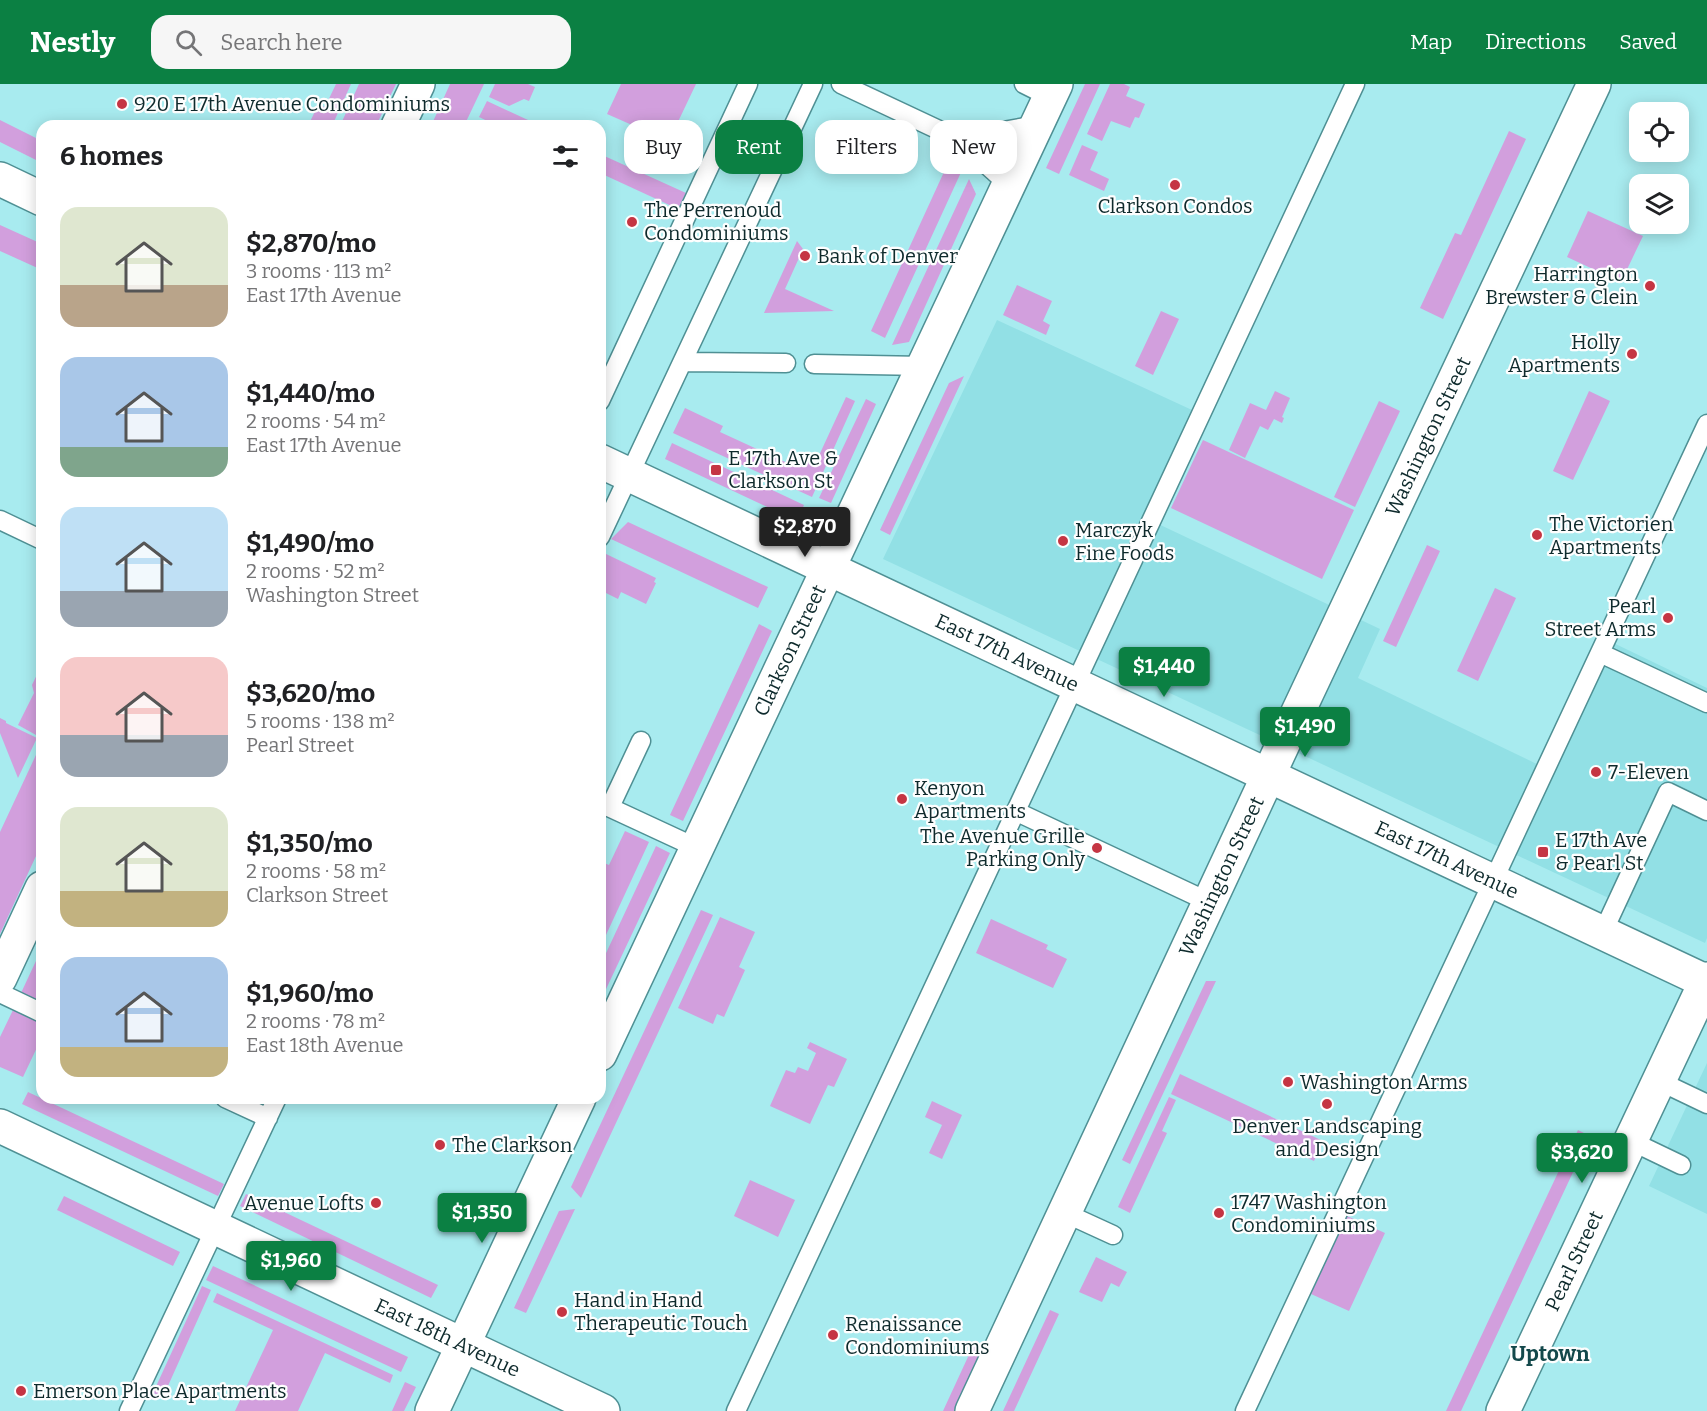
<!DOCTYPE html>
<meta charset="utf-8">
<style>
body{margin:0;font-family:Bitter,serif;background:#f6f6f6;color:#202124;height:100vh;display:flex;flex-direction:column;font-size:22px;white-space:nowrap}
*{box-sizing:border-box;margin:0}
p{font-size:20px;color:#757577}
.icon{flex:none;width:33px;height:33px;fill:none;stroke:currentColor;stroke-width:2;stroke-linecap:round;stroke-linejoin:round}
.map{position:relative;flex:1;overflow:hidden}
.sheet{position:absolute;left:36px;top:36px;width:570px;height:984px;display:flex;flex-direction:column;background:#fff;border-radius:18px;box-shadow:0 3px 15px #0003}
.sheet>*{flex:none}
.hud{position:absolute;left:624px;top:36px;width:570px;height:54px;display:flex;gap:12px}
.fabs{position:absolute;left:1629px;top:18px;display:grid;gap:12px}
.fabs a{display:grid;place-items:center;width:60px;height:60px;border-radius:12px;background:#fff;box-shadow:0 3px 15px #0003;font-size:30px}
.price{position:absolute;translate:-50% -51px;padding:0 14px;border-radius:6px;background:#0b8043;color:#fff;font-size:20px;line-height:39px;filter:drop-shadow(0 2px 3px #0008)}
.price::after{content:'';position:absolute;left:50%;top:36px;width:18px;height:14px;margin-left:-9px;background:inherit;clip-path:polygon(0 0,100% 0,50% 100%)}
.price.selected{background:#222;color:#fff}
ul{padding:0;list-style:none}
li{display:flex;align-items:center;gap:18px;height:150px;padding:0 24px}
li span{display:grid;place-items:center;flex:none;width:168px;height:120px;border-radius:18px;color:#555}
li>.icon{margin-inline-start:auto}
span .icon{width:72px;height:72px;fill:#fffc;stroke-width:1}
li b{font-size:26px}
h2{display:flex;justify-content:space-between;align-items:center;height:72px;padding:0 24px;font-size:26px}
.pill{padding:0 21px;border-radius:18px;background:#fff;box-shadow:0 3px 15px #0003;font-size:21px;line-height:54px}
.pill.selected{background:#0b8043;color:#fff}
header{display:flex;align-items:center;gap:36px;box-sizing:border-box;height:84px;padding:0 30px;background:#0b8043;color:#fff}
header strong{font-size:28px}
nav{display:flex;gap:33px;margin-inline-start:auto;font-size:21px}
.search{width:420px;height:54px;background:#f6f6f6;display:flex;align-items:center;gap:15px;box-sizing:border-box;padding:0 21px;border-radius:18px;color:#757577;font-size:22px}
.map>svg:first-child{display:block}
.built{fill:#92e0e5}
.green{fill:#d29fdd}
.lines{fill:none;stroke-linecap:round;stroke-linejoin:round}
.service-casing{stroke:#4f9094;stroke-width:21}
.minor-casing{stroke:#4f9094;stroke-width:36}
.tertiary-casing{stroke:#4f9094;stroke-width:36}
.secondary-casing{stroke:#4f9094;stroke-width:36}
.service{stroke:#fff;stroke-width:18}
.minor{stroke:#fff;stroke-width:33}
.tertiary{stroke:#fff;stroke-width:33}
.secondary{stroke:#fff;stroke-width:33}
.poi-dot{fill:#c53543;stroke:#fefefe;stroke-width:2}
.labels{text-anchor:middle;stroke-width:4.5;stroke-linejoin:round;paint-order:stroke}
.poi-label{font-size:20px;fill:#0e2a2c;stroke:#fefefe;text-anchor:start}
.street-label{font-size:20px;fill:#0e2a2c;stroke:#fefefe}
.neighbourhood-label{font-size:21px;font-weight:bold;fill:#13484b;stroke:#fefefe}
</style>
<header>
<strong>Nestly</strong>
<div class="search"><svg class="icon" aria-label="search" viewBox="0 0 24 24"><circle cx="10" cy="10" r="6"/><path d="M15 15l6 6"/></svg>Search here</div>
<nav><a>Map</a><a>Directions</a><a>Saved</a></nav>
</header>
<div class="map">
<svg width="1707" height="1327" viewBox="0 0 1707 1327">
<rect width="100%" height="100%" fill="#a8ebef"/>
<path class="built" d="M 997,236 L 1205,332 L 1152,437 L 1380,545 L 1358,594 L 1543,683 L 1601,553 L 1707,604 L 1707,854 L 1705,859 L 883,475 Z
M 1707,979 L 1707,1130 L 1649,1102 Z"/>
<path class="green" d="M 336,0 L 351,0 L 332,42 L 308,42 L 318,21 L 325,23 Z
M 359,0 L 396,0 L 376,42 L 340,42 Z
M 450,0 L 484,0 L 464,42 L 431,42 Z
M 495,0 L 528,0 L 535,3 L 529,17 L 524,15 L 509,22 L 489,13 Z
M 621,0 L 696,0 L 666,63 L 670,65 L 666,73 L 638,60 L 641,52 L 630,47 L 632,41 L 607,30 Z
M 1085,0 L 1100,0 L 1059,90 L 1046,84 Z
M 1110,0 L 1124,0 L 1130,3 L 1126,12 L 1145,20 L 1139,34 L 1135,33 L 1130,44 L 1111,37 L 1102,57 L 1087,50 Z
M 487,17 L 541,42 L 498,42 L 479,33 Z
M 0,36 L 42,57 L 42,79 L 0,58 Z
M 1509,47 L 1526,55 L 1443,235 L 1420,224 L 1455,149 L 1461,151 Z
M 1082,61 L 1098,68 L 1090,86 L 1109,95 L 1104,107 L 1069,91 Z
M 600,70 L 686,109 L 678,125 L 600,89 Z
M 949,77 L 963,84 L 885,254 L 871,247 Z
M 969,95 L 976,110 L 909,258 L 892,261 Z
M 1588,127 L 1643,152 L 1621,198 L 1567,173 Z
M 0,141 L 42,160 L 42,186 L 0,167 Z
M 797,157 L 803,165 L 785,205 L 834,227 L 764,229 Z
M 1017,201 L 1052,217 L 1043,237 L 1050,241 L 1046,251 L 1003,231 Z
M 1161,227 L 1179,235 L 1153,291 L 1135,282 Z
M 964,292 L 890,451 L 880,446 L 949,299 Z
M 1275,307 L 1290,314 L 1282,333 L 1284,334 L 1282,339 L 1274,335 L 1268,346 L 1260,342 L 1245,374 L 1229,366 L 1250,319 L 1266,326 Z
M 1589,307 L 1610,317 L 1573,396 L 1553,387 Z
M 846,313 L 855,317 L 812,413 L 673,349 L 685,324 L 723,342 L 720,348 L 796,383 L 801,371 L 816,378 Z
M 866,315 L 876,320 L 831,419 L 819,414 Z
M 1379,317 L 1400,327 L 1355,423 L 1334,413 Z
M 1203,356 L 1354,426 L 1322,495 L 1171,424 Z
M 672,359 L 804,421 L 797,437 L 665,375 Z
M 628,438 L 768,503 L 758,524 L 611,455 Z
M 1427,461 L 1440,467 L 1396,563 L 1383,557 Z
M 604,469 L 656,494 L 654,498 L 656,499 L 646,520 L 621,508 L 618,515 L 600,506 L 600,478 Z
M 1495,504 L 1516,514 L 1478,597 L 1457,587 Z
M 759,540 L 772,547 L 683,737 L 670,731 Z
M 42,580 L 42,638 L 36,651 L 18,641 L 34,609 L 32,601 Z
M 0,634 L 6,637 L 6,639 L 37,654 L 18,694 L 0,649 Z
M 42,658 L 42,759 L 0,850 L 0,748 Z
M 625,747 L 649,758 L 600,864 L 600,788 L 604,779 L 609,781 Z
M 656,762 L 670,769 L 600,918 L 600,882 Z
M 701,826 L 713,831 L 581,1114 L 571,1103 Z
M 720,833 L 755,848 L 739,883 L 745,886 L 724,933 L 717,930 L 713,940 L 678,924 Z
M 991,835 L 1048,861 L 1046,865 L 1067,875 L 1053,904 L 976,869 Z
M 42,864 L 42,919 L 21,909 Z
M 1206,897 L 1216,897 L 1130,1080 L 1122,1076 Z
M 13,926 L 42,939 L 42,953 L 23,993 L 0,983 L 0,953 Z
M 810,958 L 847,975 L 834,1003 L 828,1001 L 810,1040 L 770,1022 L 786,986 L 795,989 L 798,983 L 808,987 L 816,969 L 807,964 Z
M 1180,990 L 1323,1057 L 1314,1077 L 1171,1010 Z
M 28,1008 L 224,1100 L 218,1112 L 22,1020 Z
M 1169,1013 L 1176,1016 L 1162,1047 L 1167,1049 L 1130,1129 L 1118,1123 Z
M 932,1017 L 962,1031 L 942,1075 L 929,1069 L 942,1041 L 925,1033 Z
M 1578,1046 L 1590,1052 L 1461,1327 L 1446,1327 Z
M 750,1096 L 795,1116 L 778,1153 L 734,1132 Z
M 246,1110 L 438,1201 L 431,1214 L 240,1122 Z
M 64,1112 L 180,1168 L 173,1182 L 57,1126 Z
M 575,1125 L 526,1229 L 514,1224 L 559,1127 Z
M 1347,1132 L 1385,1149 L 1349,1227 L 1311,1210 Z
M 1096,1173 L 1127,1188 L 1119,1203 L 1111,1199 L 1102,1218 L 1079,1208 Z
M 213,1182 L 408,1273 L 401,1288 L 206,1196 Z
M 202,1202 L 211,1206 L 163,1313 L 153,1309 Z
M 217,1209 L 393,1291 L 390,1299 L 325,1269 L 298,1327 L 235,1327 L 273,1246 L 213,1218 Z
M 1050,1226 L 1059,1230 L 1014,1327 L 1003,1327 Z
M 973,1262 L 982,1267 L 954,1327 L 943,1327 Z
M 405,1298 L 416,1303 L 404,1327 L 392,1327 Z"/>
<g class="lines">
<defs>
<path id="service" d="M 841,0 L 958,55 L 1009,101
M 1024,0 L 1050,13
M 958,55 L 1037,41
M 683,278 L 786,279
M 814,280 L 924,282
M 600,317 L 748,0
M 0,436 L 42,456
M 600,453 L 813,0
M 1600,569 L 1707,619
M 600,719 L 697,764
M 610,723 L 641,657
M 1015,727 L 1209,818
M 1603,848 L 1668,708 L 1707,727
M 0,909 L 42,929
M 1659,997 L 1707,1020
M 225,1014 L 268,1034
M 1631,1057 L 1681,1081
M 1065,1129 L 1113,1151
M 129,1327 L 277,1014
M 736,1327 L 1355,0
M 1245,1327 L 1707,340"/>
<g id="minor">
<path d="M 398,42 L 418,0"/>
<path d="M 0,894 L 42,804"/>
<path id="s1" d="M 1503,1327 L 1707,895"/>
</g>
<g id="tertiary">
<path id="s2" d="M 600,970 L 1056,0"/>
<path d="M 432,1327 L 579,1014"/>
<path id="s3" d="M 972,1327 L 1290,645 L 1594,0"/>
</g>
<g id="secondary">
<path d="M 0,95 L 42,115"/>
<path id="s4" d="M 600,377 L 1707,898"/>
<path id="s5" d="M 0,1042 L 603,1327"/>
</g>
</defs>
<use href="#service" class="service-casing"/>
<use href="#minor" class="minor-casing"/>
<use href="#tertiary" class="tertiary-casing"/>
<use href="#secondary" class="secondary-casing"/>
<use href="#service" class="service"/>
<use href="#minor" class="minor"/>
<use href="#tertiary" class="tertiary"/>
<use href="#secondary" class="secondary"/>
</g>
<g class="poi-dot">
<circle cx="122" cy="20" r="6"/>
<circle cx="1175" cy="101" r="6"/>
<circle cx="632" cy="138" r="6"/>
<circle cx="805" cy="172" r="6"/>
<circle cx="1650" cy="202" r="6"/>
<circle cx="1632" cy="270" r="6"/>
<rect x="710" y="380" width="12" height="12" rx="3"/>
<circle cx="1537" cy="451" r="6"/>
<circle cx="1063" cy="457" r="6"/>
<circle cx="1668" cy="534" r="6"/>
<circle cx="1596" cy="688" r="6"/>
<circle cx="902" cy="715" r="6"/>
<circle cx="1097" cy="764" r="6"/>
<rect x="1537" y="762" width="12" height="12" rx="3"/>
<circle cx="1288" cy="998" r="6"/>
<circle cx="1327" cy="1020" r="6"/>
<circle cx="440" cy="1061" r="6"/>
<circle cx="376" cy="1119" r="6"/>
<circle cx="1219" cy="1129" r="6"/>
<circle cx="562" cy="1228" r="6"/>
<circle cx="833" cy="1251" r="6"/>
<circle cx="21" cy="1307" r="6"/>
</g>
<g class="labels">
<g class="poi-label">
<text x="134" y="27">920 E 17th Avenue Condominiums</text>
<text x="1175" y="129" text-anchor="middle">Clarkson Condos</text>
<text x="644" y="133">The Perrenoud<tspan x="644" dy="23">Condominiums</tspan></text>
<text x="817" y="179">Bank of Denver</text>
<text x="1638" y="197" text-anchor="end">Harrington<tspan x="1638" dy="23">Brewster &amp; Clein</tspan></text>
<text x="1620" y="265" text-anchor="end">Holly<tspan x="1620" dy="23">Apartments</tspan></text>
<text x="728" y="381">E 17th Ave &amp;<tspan x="728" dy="23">Clarkson St</tspan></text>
<text x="1549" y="447">The Victorien<tspan x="1549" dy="23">Apartments</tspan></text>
<text x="1075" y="453">Marczyk<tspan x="1075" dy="23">Fine Foods</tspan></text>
<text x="1656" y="529" text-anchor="end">Pearl<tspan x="1656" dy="23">Street Arms</tspan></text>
<text x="1608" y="695">7-Eleven</text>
<text x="914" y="711">Kenyon<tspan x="914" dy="23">Apartments</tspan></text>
<text x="1085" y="759" text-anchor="end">The Avenue Grille<tspan x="1085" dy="23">Parking Only</tspan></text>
<text x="1555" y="763">E 17th Ave<tspan x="1555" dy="23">&amp; Pearl St</tspan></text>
<text x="1300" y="1005">Washington Arms</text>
<text x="1327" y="1049" text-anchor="middle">Denver Landscaping<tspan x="1327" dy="23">and Design</tspan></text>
<text x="452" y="1068">The Clarkson</text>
<text x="1231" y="1125">1747 Washington<tspan x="1231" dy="23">Condominiums</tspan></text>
<text x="364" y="1126" text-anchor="end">Avenue Lofts</text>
<text x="574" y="1223">Hand in Hand<tspan x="574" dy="23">Therapeutic Touch</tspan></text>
<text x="845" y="1247">Renaissance<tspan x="845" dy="23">Condominiums</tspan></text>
<text x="33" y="1314">Emerson Place Apartments</text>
</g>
<g class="street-label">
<text dy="7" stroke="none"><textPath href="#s3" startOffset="1076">Washington Street</textPath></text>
<text dy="7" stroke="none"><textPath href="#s2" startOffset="446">Clarkson Street</textPath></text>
<text dy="7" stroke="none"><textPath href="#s4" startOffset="450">East 17th Avenue</textPath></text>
<text dy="7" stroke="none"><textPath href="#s4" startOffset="936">East 17th Avenue</textPath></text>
<text dy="7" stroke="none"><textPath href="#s3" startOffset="590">Washington Street</textPath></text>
<text dy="7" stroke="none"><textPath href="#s1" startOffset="166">Pearl Street</textPath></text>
<text dy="7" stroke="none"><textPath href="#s5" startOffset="495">East 18th Avenue</textPath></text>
</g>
<g class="neighbourhood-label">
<text x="1550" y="1277">Uptown</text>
</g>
</g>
</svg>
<div class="fabs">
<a><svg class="icon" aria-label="locate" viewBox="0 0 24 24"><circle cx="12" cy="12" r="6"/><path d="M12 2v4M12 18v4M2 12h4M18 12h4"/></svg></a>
<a><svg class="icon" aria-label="layers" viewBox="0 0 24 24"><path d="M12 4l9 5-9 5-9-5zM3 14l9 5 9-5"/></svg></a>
</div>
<b class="price selected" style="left:805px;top:474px">$2,870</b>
<b class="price" style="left:1164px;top:614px">$1,440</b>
<b class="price" style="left:1305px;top:674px">$1,490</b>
<b class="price" style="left:1582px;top:1100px">$3,620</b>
<b class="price" style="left:482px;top:1160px">$1,350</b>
<b class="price" style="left:291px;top:1208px">$1,960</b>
<div class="hud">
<a class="pill">Buy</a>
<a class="pill selected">Rent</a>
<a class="pill">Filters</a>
<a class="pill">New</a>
</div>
<section class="sheet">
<h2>6 homes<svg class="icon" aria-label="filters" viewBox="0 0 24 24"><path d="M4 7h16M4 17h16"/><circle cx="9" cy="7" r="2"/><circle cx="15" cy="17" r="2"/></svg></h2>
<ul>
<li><span style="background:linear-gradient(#dfe7d0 65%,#b9a48a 0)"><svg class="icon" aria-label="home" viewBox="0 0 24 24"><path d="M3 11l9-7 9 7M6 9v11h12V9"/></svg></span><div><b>$2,870/mo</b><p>3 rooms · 113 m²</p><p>East 17th Avenue</p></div></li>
<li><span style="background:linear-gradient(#a9c7e8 75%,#7fa58c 0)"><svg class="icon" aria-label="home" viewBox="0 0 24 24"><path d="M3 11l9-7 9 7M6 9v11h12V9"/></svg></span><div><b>$1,440/mo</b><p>2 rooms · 54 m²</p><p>East 17th Avenue</p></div></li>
<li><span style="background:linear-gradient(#bfe0f5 70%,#9aa5b1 0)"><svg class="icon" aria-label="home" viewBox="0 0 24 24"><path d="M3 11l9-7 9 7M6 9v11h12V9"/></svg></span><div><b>$1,490/mo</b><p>2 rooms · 52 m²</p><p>Washington Street</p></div></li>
<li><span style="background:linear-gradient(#f6c9c9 65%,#9aa5b1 0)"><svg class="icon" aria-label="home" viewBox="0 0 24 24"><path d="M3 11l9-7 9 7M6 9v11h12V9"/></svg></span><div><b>$3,620/mo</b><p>5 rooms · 138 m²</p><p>Pearl Street</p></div></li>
<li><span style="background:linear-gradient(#dfe7d0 70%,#c2b280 0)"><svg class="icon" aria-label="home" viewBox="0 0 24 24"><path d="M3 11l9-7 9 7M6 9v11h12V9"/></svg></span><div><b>$1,350/mo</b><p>2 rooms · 58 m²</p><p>Clarkson Street</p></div></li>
<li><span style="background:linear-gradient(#a9c7e8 75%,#c2b280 0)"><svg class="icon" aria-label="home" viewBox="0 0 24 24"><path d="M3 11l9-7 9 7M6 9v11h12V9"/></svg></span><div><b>$1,960/mo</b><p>2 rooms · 78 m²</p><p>East 18th Avenue</p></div></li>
</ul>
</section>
</div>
